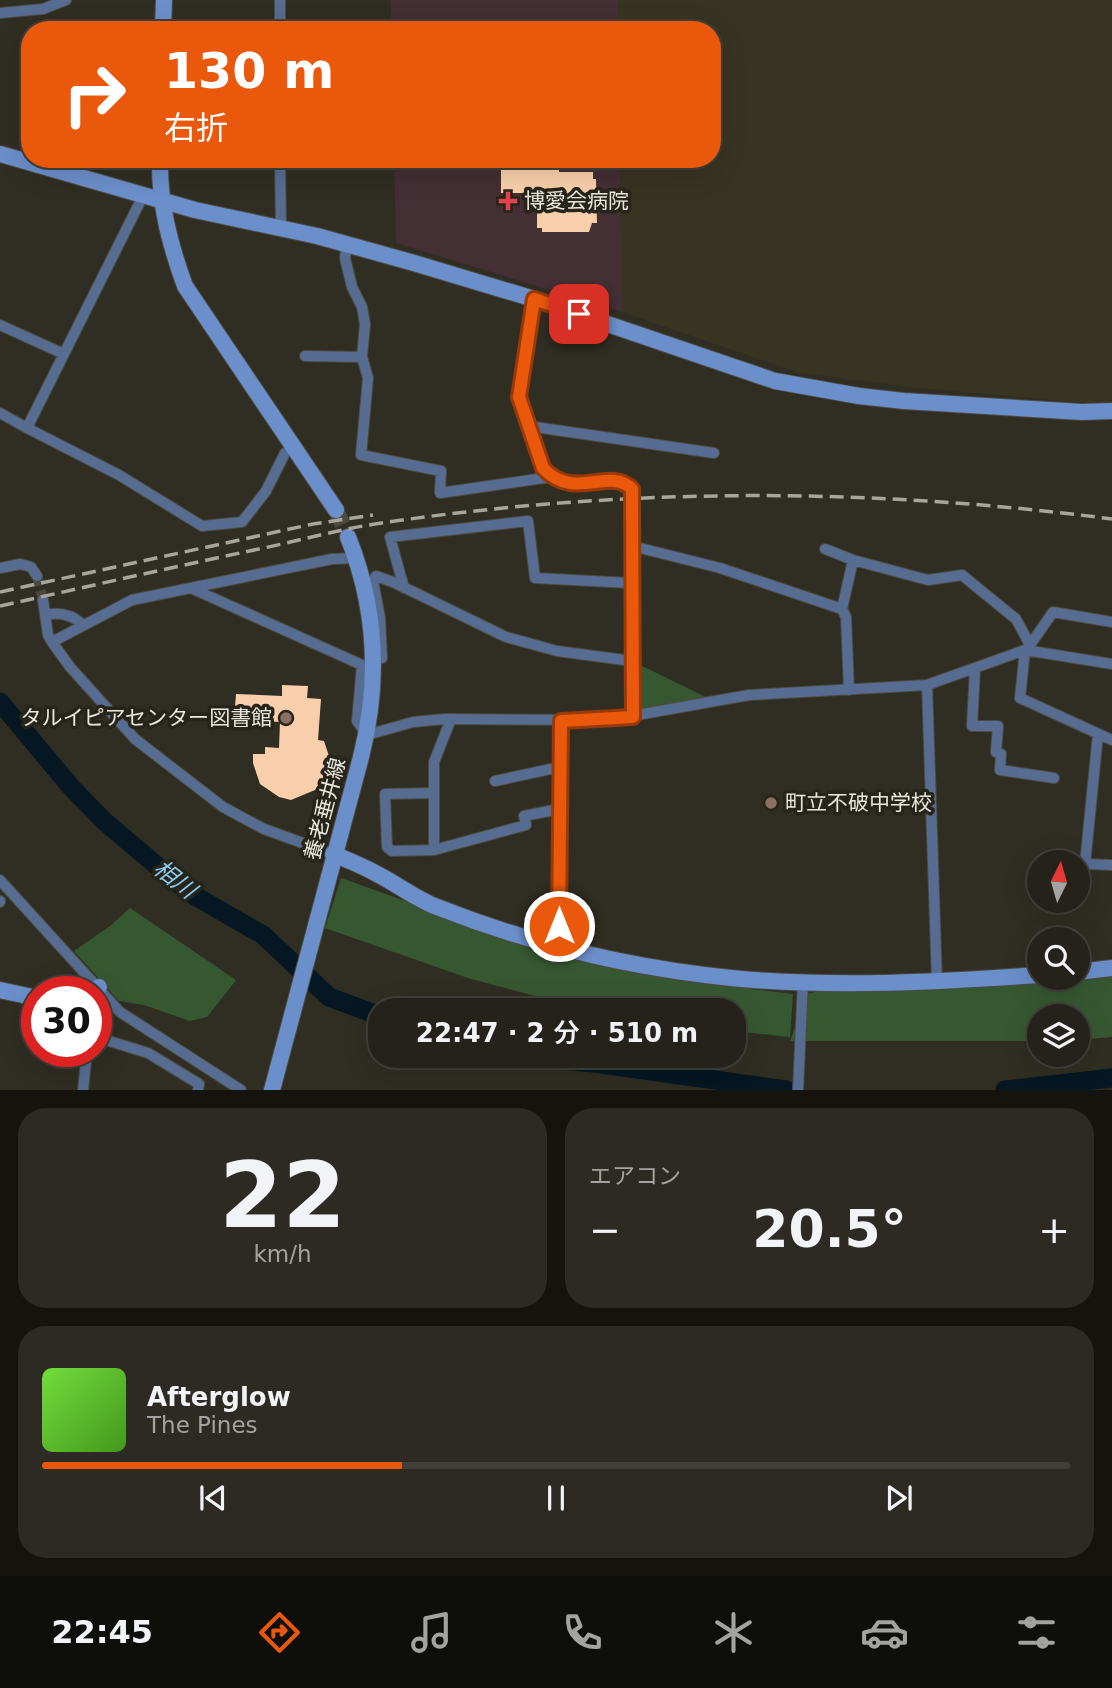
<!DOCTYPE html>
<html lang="ja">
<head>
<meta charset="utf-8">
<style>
  :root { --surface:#24221a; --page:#2c2a23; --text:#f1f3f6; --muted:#a3a4a2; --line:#413f39; --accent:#ea580c }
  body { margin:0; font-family:"DejaVu Sans","Noto Sans JP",sans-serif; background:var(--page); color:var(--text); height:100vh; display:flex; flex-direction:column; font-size:26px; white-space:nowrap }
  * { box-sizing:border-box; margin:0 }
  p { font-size:23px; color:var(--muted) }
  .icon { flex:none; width:38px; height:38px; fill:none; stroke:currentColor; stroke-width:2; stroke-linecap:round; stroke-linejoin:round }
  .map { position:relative; height:1090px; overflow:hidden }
  .details { display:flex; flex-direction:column; gap:18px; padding:18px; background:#14130e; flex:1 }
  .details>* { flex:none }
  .guide { position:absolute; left:21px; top:21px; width:700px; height:147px; border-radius:28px; box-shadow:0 7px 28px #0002,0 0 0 2px var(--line); background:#ea580c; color:#fff; overflow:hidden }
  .needle { width:46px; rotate:5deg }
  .fabs { position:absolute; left:1027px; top:850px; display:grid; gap:14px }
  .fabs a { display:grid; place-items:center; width:63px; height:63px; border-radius:50%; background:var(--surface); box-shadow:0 7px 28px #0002,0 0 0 2px var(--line); font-size:35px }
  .speed { position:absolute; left:21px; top:976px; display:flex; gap:14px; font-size:35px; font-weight:700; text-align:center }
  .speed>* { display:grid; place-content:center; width:91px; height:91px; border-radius:50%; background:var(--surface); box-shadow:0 7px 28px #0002,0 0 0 2px var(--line); line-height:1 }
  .speed .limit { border:10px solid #d22; background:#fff; color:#111 }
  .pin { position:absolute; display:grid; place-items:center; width:60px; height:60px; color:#fff; margin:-30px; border-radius:14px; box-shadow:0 4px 10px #0006 }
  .me { position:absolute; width:77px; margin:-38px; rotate:0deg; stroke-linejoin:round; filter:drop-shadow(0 0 5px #0008) }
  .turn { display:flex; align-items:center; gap:24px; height:147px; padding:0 28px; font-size:32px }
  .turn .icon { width:91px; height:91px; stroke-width:2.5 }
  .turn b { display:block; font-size:49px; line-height:60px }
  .big { font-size:52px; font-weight:600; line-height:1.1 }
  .details .tile { flex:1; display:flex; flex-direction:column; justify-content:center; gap:10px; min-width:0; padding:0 24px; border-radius:28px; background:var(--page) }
  .details .dial { align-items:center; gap:0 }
  .dial b { font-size:91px; line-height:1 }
  .song { display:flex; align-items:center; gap:21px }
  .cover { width:84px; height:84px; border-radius:10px; background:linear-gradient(135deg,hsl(100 70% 55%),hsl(100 70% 35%)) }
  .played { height:7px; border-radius:4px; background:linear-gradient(90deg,var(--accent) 35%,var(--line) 35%) }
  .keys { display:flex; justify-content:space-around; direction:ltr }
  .heat { display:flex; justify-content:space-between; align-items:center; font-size:38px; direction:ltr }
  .details .tiles { flex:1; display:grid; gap:18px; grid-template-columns:1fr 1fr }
  .tile:last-child { grid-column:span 2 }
  .trip { position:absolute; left:368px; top:998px; width:378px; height:70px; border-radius:28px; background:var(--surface); box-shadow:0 7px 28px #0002,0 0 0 2px var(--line); font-weight:600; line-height:70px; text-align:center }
  .tab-bar { display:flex; height:112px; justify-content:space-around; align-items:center; background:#0e0e0a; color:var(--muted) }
  .tab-bar .icon { width:49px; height:49px }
  .tab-bar .active { color:var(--accent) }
  .tab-bar b { font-size:32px; color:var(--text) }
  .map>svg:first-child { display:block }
  .built { fill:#383422 }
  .medical { fill:#432f34 }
  .green { fill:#365831 }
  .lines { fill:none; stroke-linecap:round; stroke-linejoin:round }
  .river { stroke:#041722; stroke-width:19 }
  .building { fill:#f8cfaa }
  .street-tunnel { stroke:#4c4a3f; stroke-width:10; stroke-dasharray:10 5; stroke-linecap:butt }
  .secondary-tunnel { stroke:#4c4a3f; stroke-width:16; stroke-dasharray:16 8; stroke-linecap:butt }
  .street-casing { stroke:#4d4b41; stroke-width:12 }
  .secondary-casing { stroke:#4d4b41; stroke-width:18 }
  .street { stroke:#566c91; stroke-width:10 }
  .secondary { stroke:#6b8fca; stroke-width:16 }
  .rail { stroke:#a7a59c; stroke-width:3.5; stroke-dasharray:14 7; stroke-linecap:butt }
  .route-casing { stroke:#983908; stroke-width:18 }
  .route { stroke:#ea580c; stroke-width:12 }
  .health-dot { fill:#e0444e; stroke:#272419; stroke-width:2.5 }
  .education-dot { fill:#8d6e63; stroke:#272419; stroke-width:2.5 }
  .labels { text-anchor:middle; stroke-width:7; stroke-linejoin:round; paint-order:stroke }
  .poi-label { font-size:21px; fill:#e8e6df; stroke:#272419; text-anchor:start }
  .street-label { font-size:21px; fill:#e8e6df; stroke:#272419 }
  .water-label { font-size:23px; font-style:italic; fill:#89cff8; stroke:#272419 }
</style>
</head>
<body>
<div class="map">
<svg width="1112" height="1090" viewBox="0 0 1112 1090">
  <rect width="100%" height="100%" fill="#302e23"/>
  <path class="built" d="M618 0H1112V405L928 389 800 373 622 312 620 159H712V30H619Z"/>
  <path class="medical" d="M391 0H618L619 30H391Z
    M394 159H620L622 312 396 243Z"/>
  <path class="green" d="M632 661 712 700 633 717Z
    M341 878 549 952 686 981 793 994 790 1037 733 1031V1010H593L569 1005 468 978 325 928Z
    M130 908 236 980 207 1017 190 1021 144 1005 119 1001 74 951 110 926Z
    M1112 973V1037L1078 1040V1017H1040L1039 1041H790L807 994 830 988 1024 984Z"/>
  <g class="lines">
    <path class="river" d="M0 702 71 787 104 821 188 892 263 935 329 997 380 1016
      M507 1055 594 1063 786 1090
      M1005 1090 1112 1078"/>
  </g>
  <path class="building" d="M501 159H559V172H593V179H596L597 223H592L589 232H542V228H537V193H501Z
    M282 685 308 686 307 698 321 699 318 740 324 741 329 756 322 781 315 790 291 800 279 797 260 784 253 763V754H265V747L279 748 280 722 229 719V706L235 707 236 694 282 696Z"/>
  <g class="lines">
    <path class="street-tunnel" d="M37 576 43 600"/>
    <path class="secondary-tunnel" d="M336 510 348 537"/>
    <g class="street-casing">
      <path id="street" d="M280 0V30
        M0 13 43 9 66 0
        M280 159 281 227
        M347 244 345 258 352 287 362 307 365 324 362 357 368 378 361 455 441 471 440 493 551 477
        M534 299C529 329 518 364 519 395 520 416 542 478 564 484 584 489 616 471 632 489L633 717
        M0 325 64 354
        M305 356 362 357
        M0 413 27 428 143 196
        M528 426 714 453
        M27 428 119 475 202 526 242 522 266 491 285 453
        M632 546 720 568 842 609 846 617 849 690
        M825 549 853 560 842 609
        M853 560 928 580 962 575 1016 619 1030 645 1025 650 1020 698 1112 740
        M0 568 20 564 31 567 37 576
        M404 588 390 537 528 521 535 578 630 583
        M193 589 362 665 357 721 367 735 413 722 445 719 609 720 749 695 927 685 1025 650 1112 664
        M43 600 48 635 52 642 70 667 135 739 223 807 264 829 333 854
        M46 615C59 612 72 615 82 624
        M52 642 132 600 332 559 357 558
        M1030 645 1053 612 1112 622
        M382 658 380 618 373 581 376 576 393 582 506 637 557 651 632 661
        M975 669 972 726H998L996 752 1001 754 1000 770 1054 778
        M927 685 937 982
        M451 719 434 762V850L526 825 524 816 559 809 561 721
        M1098 734 1085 864 1112 865
        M495 781 560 767
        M434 850 392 851 387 847 385 794 434 793
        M0 880 120 1012 241 1090
        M1081 896 1085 864
        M0 901V902
        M556 947 559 926V809
        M96 1037 148 1053 199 1084 198 1090
        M83 1090 87 1052
        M798 1090 803 981"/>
    </g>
    <g class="secondary-casing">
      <path id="secondary" d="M163 30 164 0
        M0 154 195 210 317 236 414 263 534 299 775 381 859 396 904 401 1082 412 1112 411
        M160 159C159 204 170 245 185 286L336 510
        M333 854C348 860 363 866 377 874 397 884 416 899 437 907 531 944 631 968 731 978 833 988 938 982 1040 975
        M1078 972 1112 968
        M0 990 37 998
        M93 992 99 987
        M272 1090 361 757C380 682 377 609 348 537"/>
    </g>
    <use href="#street" class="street"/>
    <use href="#secondary" class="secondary"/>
    <path class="rail" d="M0 592 313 524 373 515
      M0 606C86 587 173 567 259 549 298 541 336 530 375 524 620 487 867 487 1112 519"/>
  </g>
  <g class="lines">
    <g class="route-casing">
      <path id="route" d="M559 926 561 721 633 717 632 489C610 466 574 502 543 468L519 397 534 299 579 314"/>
    </g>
    <use href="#route" class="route"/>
  </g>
  <path class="health-dot" d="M504.5 190.5h7v7h7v7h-7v7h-7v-7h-7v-7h7z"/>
  <g class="education-dot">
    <circle cx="286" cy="718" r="7"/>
    <circle cx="771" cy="803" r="7"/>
  </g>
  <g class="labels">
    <g class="poi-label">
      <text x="524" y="208">博愛会病院</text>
      <text x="272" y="725" text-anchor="end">タルイピアセンター図書館</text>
      <text x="785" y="810">町立不破中学校</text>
    </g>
    <g class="street-label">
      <text transform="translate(325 809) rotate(-75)" y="7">養老垂井線</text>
    </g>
    <g class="water-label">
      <text transform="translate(175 879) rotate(38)" y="8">相川</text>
    </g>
  </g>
</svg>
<div class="fabs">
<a><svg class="needle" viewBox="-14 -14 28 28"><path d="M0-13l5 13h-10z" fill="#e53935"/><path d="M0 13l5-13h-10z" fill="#a3a4a2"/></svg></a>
<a><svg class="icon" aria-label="search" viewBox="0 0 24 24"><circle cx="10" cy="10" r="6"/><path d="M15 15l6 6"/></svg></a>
<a><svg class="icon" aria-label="layers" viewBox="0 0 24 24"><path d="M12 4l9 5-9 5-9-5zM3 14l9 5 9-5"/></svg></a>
</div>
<div class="speed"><div class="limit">30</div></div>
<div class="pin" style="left:579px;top:314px;background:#d93025"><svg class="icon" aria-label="arrive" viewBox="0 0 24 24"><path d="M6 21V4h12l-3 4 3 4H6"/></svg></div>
<svg class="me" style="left:559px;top:926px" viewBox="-20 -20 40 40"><circle r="17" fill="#ea580c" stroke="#fff" stroke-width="3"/><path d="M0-11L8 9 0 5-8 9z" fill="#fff"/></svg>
<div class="trip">22:47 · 2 分 · 510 m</div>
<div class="guide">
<div class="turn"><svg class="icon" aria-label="right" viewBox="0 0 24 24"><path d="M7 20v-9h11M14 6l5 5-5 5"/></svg><div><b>130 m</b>右折</div></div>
</div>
</div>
<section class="details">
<div class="tiles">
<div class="tile dial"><b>22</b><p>km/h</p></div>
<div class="tile"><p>エアコン</p>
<div class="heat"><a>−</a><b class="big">20.5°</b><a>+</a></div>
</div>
<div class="tile">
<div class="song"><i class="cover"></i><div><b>Afterglow</b><p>The Pines</p></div></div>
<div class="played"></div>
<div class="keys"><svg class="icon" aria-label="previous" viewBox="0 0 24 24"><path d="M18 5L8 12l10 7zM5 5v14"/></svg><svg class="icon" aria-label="pause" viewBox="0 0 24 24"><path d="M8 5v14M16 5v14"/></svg><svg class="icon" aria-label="next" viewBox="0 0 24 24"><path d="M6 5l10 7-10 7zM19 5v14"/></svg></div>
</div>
</div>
</section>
<nav class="tab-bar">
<b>22:45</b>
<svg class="icon active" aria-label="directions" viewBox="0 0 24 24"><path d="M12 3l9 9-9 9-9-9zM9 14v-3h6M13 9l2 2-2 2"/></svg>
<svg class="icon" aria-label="music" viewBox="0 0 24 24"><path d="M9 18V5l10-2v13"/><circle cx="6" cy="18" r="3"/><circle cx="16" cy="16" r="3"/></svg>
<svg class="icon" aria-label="phone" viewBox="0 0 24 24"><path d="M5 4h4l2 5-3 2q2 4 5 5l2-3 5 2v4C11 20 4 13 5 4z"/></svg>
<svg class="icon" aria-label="climate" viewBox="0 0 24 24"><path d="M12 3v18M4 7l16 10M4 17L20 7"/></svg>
<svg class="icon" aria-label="car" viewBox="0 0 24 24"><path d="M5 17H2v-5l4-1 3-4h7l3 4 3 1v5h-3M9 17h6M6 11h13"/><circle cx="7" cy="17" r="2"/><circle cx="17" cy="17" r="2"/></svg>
<svg class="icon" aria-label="filters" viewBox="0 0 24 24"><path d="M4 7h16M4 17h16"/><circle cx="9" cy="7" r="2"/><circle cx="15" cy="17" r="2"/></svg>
</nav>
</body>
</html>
